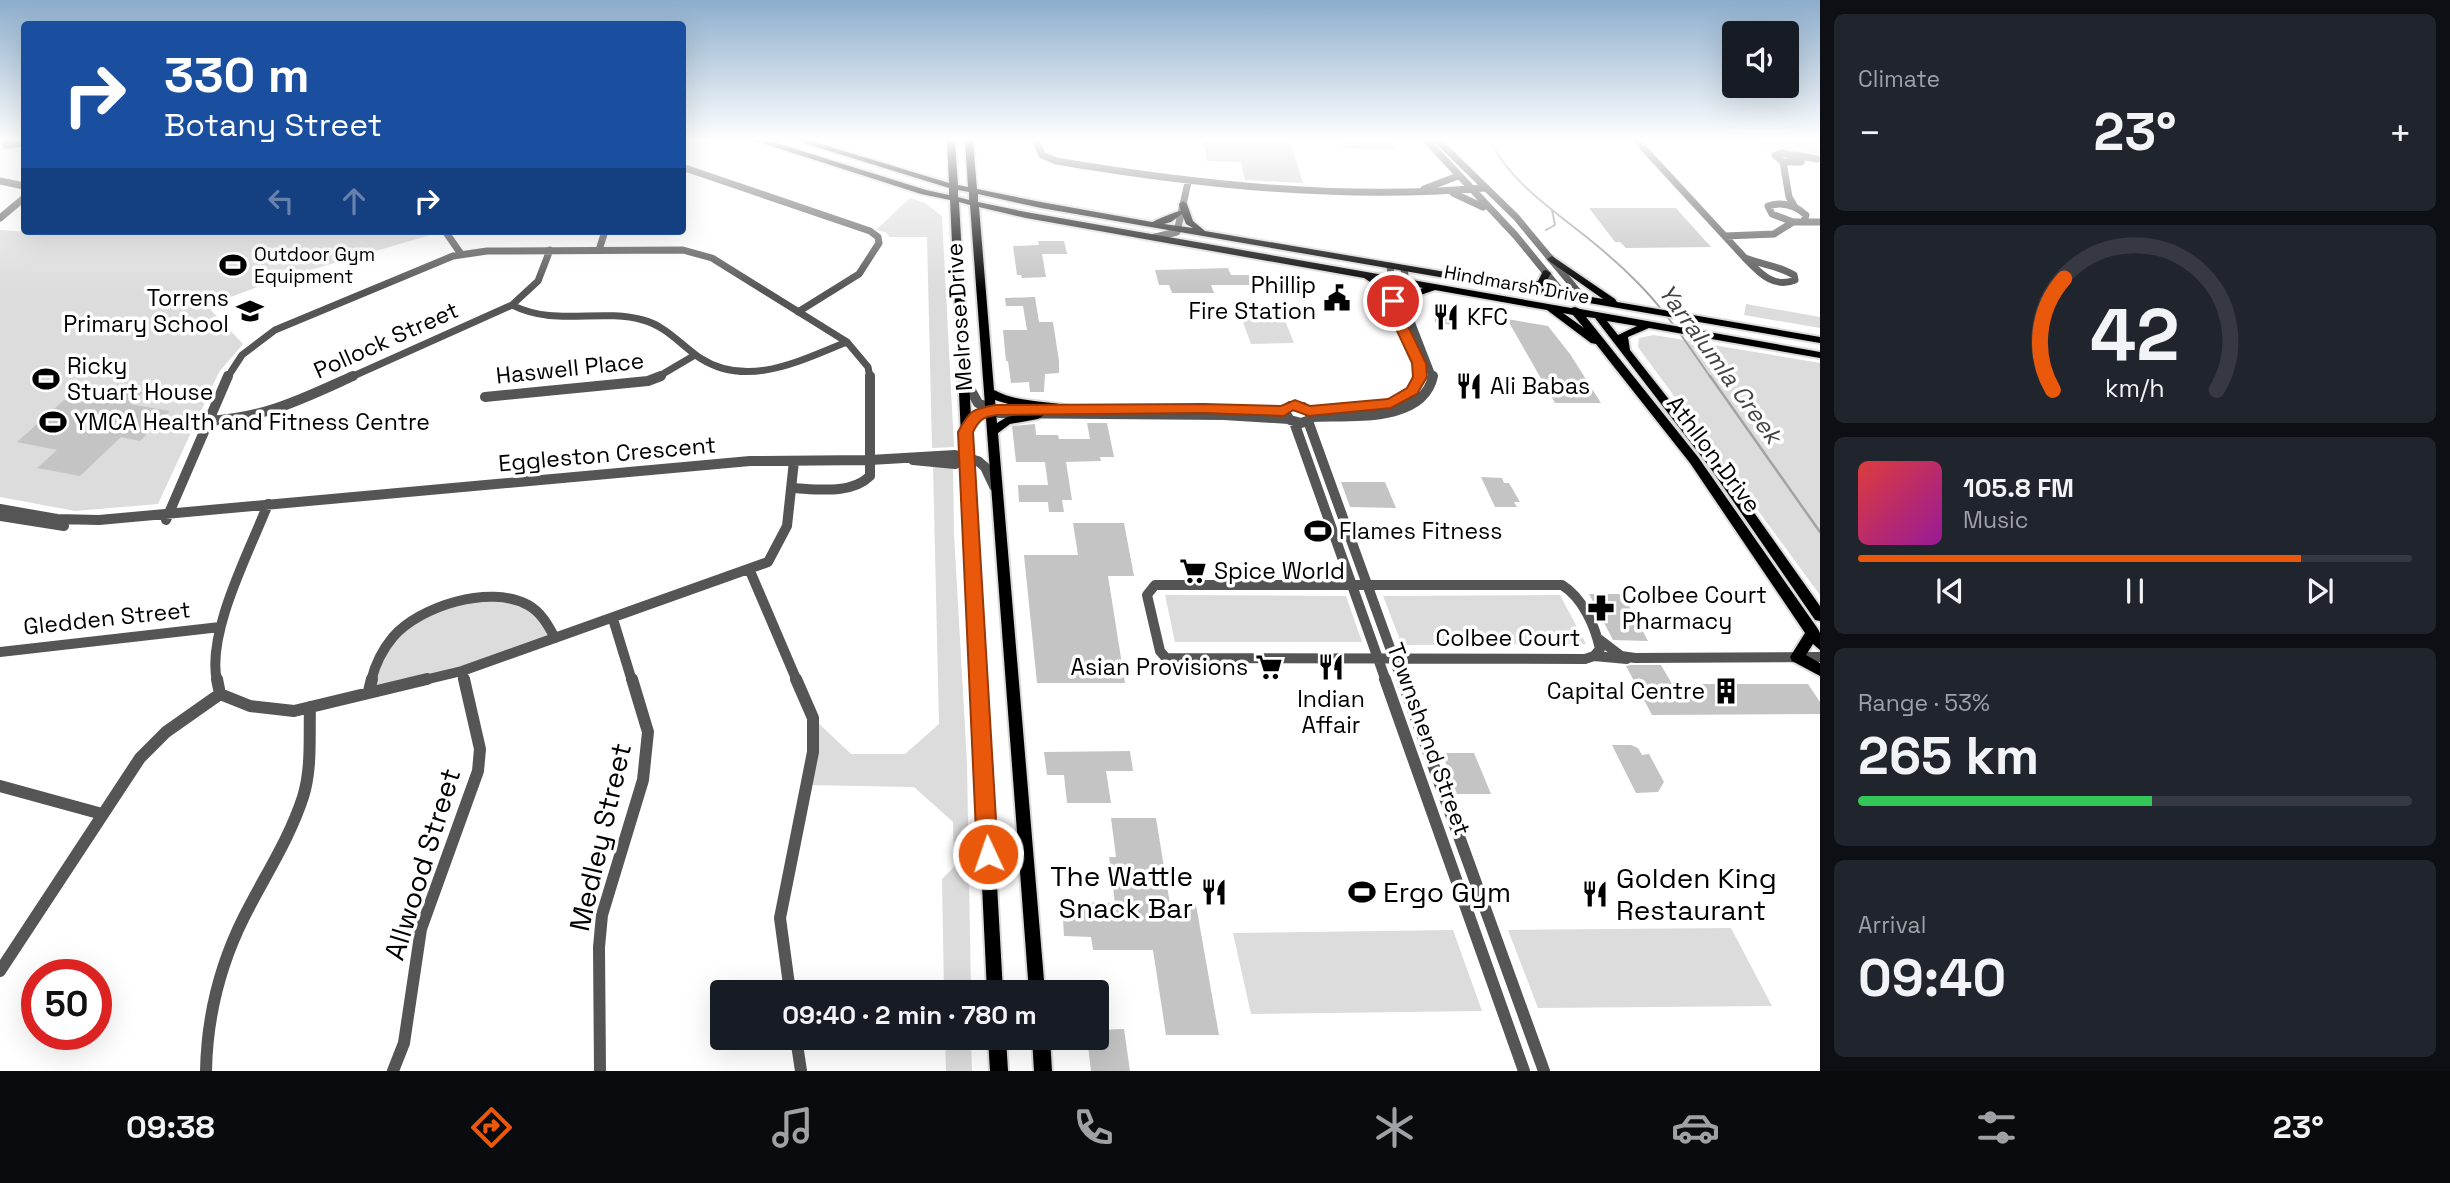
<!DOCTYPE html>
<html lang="en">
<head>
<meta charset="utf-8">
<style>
  :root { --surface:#171b24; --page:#20242c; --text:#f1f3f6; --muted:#9ea1a6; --line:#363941; --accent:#ea580c }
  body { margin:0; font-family:"Space Grotesk",sans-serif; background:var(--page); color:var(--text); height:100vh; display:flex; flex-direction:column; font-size:26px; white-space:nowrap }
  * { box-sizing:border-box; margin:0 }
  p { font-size:23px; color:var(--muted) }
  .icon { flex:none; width:38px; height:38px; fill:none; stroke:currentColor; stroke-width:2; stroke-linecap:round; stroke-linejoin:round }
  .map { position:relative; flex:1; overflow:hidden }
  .details { display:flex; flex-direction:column; gap:14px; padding:14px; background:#0d0f14; width:630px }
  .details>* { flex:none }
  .guide { position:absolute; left:21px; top:21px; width:665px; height:214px; border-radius:7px; box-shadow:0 7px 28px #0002; background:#1a4fa0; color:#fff; overflow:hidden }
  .tools { position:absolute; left:1722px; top:21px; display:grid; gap:14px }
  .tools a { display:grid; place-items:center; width:77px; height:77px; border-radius:7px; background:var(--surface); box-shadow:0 7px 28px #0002; font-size:35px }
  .speed { position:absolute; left:21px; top:959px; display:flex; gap:14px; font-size:35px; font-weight:700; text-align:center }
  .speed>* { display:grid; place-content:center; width:91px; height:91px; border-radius:50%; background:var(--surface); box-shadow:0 7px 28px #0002; line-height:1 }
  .speed .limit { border:10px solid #d22; background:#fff; color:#111 }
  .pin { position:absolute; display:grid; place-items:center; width:60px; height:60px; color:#fff; margin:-30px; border:4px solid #fff; border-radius:50%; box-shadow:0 2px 7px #0007 }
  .me { position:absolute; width:77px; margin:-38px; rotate:357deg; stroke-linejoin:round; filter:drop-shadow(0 0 5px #0008) }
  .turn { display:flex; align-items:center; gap:24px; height:147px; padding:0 28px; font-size:32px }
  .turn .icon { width:91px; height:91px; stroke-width:2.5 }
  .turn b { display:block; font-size:49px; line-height:60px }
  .lanes { display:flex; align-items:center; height:66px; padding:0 28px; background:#0003; justify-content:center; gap:35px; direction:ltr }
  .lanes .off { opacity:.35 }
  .big { font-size:52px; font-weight:700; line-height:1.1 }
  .details .card { flex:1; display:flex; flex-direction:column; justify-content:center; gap:10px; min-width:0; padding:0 24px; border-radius:10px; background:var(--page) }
  .details .dial { align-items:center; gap:0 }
  .dial svg { height:182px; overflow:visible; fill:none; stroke:var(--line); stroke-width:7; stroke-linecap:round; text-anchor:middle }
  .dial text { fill:var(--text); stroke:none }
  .song { display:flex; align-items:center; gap:21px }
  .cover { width:84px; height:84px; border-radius:10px; background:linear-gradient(135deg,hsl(0 70% 55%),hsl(300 70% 35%)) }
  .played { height:7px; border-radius:4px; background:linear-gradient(90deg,var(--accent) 80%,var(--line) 80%) }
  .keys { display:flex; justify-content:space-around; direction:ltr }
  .heat { display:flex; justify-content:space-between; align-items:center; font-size:38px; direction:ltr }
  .charge { height:10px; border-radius:5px; background:linear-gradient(90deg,#34c759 53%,var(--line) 0) }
  .trip { position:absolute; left:710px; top:980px; width:399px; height:70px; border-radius:7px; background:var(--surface); box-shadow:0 7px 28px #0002; font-weight:700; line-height:70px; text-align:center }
  .menu { display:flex; height:112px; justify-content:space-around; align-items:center; background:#090b0e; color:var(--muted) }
  .menu .icon { width:49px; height:49px }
  .menu .on { color:var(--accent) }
  .menu b { font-size:32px; color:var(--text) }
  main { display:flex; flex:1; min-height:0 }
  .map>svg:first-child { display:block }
  .green { fill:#dcdcdc }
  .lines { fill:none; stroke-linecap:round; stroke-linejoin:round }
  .stream-far1 { stroke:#a3a3a3; stroke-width:2 }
  .stream { stroke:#a3a3a3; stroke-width:2.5 }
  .building { fill:#c4c4c4 }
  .major-casing { stroke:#dbdbdb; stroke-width:4 }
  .minor-far2 { stroke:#555; stroke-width:7 }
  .minor-far1 { stroke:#555; stroke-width:10 }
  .minor { stroke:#555; stroke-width:12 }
  .major { fill:#000; fill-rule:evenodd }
  .route { fill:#ea580c; stroke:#983908; stroke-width:2 }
  .labels { text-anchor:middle; stroke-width:7; stroke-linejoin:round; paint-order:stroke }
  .far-poi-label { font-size:19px; fill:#000; stroke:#fff; text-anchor:start }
  .far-street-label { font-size:19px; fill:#000; stroke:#fff }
  .poi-label { font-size:23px; fill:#000; stroke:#fff; text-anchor:start }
  .street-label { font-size:23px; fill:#000; stroke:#fff }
  .water-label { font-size:24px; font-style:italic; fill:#444; stroke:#fff }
  .near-street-label { font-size:28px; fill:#000; stroke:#fff }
  .near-poi-label { font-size:28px; fill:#000; stroke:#fff; text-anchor:start }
</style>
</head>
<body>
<main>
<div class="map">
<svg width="1820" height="1071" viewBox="0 0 1820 1071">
  <rect width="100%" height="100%" fill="#fff"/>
  <path class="green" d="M1754 141H1820V144H1805L1820 146V156L1769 148Z
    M910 198 925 203 942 216 954 447 932 448 927 237H890L885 232 876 230Z
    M0 230 42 233 444 231 273 281 207 306 243 344 219 372 158 504 75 511 0 497Z
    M1746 304 1820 317V328L1744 315Z
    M1279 305 1294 343 1251 344 1237 306Z
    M1654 335 1820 363V595L1638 347 1639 338Z
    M933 465 953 467 954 534 967 763 971 992H944L942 879 954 867 953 822 914 787 806 785 813 718 851 754H905L939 724Z
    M1165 595 1346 596 1362 642H1175Z
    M1560 595 1586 644 1402 645 1383 596Z
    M468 596 532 607 555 638 462 671 369 691 373 671 400 630Z
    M1731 928 1772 1006 1538 1008 1508 930Z
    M1453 930 1482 1011 1251 1014 1233 933Z
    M945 1038H971L972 1071H946Z"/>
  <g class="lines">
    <path class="stream-far1" d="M1490 141C1511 182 1549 207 1584 235 1613 258 1639 281 1662 310
      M1546 230 1555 225 1552 210
      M1666 315 1675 327
      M1679 332 1711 378"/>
    <path class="stream" d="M1710 376 1820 532"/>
  </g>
  <path class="building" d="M1203 141H1290L1303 183 1245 180 1241 162 1207 161Z
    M1341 141H1391L1395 150 1340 148Z
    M1589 208H1676L1711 247 1626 248 1620 242H1615Z
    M1038 241H1064L1067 254H1042L1046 277 1022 278 1021 275H1017L1013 246 1039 245Z
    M1228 268 1231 275H1259L1263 285H1211L1214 293H1172L1169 285H1159L1155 270Z
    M1035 297 1039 322H1053L1059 361V373L1045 374 1044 392H1030L1029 382 1011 383 1008 361H1006L1003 330H1027L1023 306H1006L1005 298Z
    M1434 308 1456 312 1457 326 1435 322Z
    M1507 319 1548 326 1570 354 1601 403H1555Z
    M101 384 143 392 130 404 170 411 140 441 121 437 80 476 37 468 57 450 17 442 64 400 80 403Z
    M1087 423H1107L1114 457H1100L1101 461 1066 462 1072 500H1062L1064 512H1049L1048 502H1019L1018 485H1048L1045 462H1016L1012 426 1035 424 1036 435H1058L1059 439H1090Z
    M1481 477 1502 478 1504 483H1509L1520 502H1514L1517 507H1495Z
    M1341 482H1385L1396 508 1350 507Z
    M1073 523H1124L1134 576H1108L1125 683H1037L1024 555H1078Z
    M1589 594H1623L1648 641 1613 640Z
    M1631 665H1661L1672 684H1808L1820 702V714L1652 715 1626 666Z
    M1612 745H1631L1638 748 1642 755 1649 754 1664 782 1658 792 1636 793Z
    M1130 751 1133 771H1106L1111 803H1067L1064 775H1047L1044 752Z
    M1442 753H1474L1491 794H1457Z
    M1111 818H1156L1170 904 1196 905 1219 1035H1166L1153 950H1093L1091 937 1064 936 1062 902 1115 903 1109 857H1116Z
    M1124 1029 1130 1071H1091L1087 1038H1097V1030Z"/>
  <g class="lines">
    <g class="major-casing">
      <path id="major" d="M756 141H770L926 190 949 195V188L797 141H811L949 183 947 141H955L958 185 968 187 965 141H973L977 189 1041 202 1152 222C1159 219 1176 211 1181 211L1179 204 1183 201 1187 204 1193 221 1205 231 1522 285 1523 282 1538 281 1543 271 1546 270 1551 273 1544 286 1532 287 1603 299 1549 261 1547 259 1552 256 1615 299 1617 302 1820 337V343L1041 208 978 194V202L1026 212 1571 308 1575 307 1580 309 1820 352V358L1649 328 1628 337 1630 350 1719 463 1820 606V621L1815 620 1711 469 1595 318 1586 317 1698 457 1818 629 1820 633V650L1813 644 1806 655 1820 663V676L1792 661 1790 657 1805 633 1690 463 1596 344 1591 343 1547 310 1435 290 1406 300 1401 297 1403 295 1423 288 1380 280 1384 283 1398 301 1393 304 1390 303 1378 287 1364 278 1026 218 979 207 994 390C1018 403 1044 400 1070 406L1071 409 1066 413 1018 407 995 400 997 423 1007 417 1038 411 1044 415 1038 419 1010 424 998 433 1045 992H1029L970 205 959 202 1003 992H987L950 200 921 194ZM958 190 969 192V200L958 197ZM1182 214 1186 224 1193 228 1164 224 1171 222ZM1563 313 1573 315 1584 328ZM1607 321 1637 326 1618 335Z
        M988 1038H1006L1008 1071H990Z
        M1032 1038H1050L1052 1071H1034Z"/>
    </g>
    <path class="minor-far2" d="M1036 141 1042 155 1056 161C1199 185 1340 200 1485 188
      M1427 141 1516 236 1565 296
      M1438 141 1516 217 1584 299
      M1637 141 1745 258
      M6 145 24 143
      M1782 153 1797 157 1801 162H1783L1775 155Z
      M1794 155 1817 159
      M1783 162 1789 197 1795 207
      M682 167 870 231 878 237 879 243 859 274 798 312
      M0 181 24 186
      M1424 189 1458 176
      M1453 193 1483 207
      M0 218 24 198
      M1804 221 1806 215C1795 205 1783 201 1768 206L1772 214 1793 222H1820
      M445 231 461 254
      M1725 236 1774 234 1793 222
      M1155 237 1177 232 1188 182
      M599 250 605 231
      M1745 258C1763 265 1777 265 1794 275L1795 280C1773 289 1759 272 1745 258Z
      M1390 266 1394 306 1416 362 1419 378
      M1404 269 1412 324 1433 378
      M512 305C555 327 599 308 643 320 666 326 681 345 700 358 748 389 801 360 847 342
      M227 378 242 355 275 330 453 256 487 251 683 250 712 258 847 342 868 367 870 378
      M349 378 512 305 538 281 550 250
      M656 378 695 355"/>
    <path class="minor-far1" d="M964 378 978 403 999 413 1224 415 1289 419
      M485 397 648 381 661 376
      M1290 406 1303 407 1311 414 1310 420 1301 423 1290 420 1284 411Z
      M1264 410 1284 411
      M1316 410C1345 408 1415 415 1419 376
      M1311 417C1348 415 1423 424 1433 376
      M208 421C265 418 302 399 353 376
      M1308 421 1402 681
      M1294 422 1386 681
      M966 431 976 415 990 410
      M913 460 955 464 967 460
      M792 488C816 489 851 495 870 476V376
      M0 509 57 519 99 520 750 461 870 460 955 455 978 461 985 467 994 486
      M0 516 64 526
      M166 520 228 376
      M750 571 797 681
      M1155 585H1562C1583 598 1595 626 1600 649L1594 656 1585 659 1166 658 1160 651 1147 595Z
      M613 619 632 681
      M1600 640 1621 656 1635 658 1820 657
      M0 652 220 627
      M1594 656 1627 659
      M462 671 464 681
      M217 681C206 633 250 550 268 504
      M371 681C375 665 382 650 393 637 420 606 490 584 528 605 541 612 548 625 555 638
      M420 681 462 671 768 562 787 526 794 461"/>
    <path class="minor" d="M217 679 220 694 250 706 294 711 427 679
      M1385 679 1524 1071
      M1402 679 1544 1071
      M369 691 372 679
      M0 786 102 814
      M0 971 140 758 166 732 220 694
      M790 992 780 918 813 752V718L796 679
      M796 1038 801 1071
      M206 1071C207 1017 220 965 244 917 264 877 289 840 303 797 312 768 309 737 310 707
      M393 1071 404 1043 421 929 478 771 480 749 464 679
      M600 1071 599 947 602 915 643 780 648 732 632 679"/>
    <use href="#major" class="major"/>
  </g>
  <linearGradient id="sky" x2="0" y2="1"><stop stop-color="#8cadcc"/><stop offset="0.48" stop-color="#fff"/><stop offset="1" stop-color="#fff" stop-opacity="0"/></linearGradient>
  <rect width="1820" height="291" fill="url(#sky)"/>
  <path class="route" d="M1393 297 1399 301 1404 318 1426 363 1427 377 1417 394 1391 408 1309 416 1293 410 1284 416 1204 413 996 415C983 417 979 420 973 432L998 854 995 861 988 864 980 861 977 854 958 432C970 410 972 409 996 405L1204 404 1281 406 1295 400 1310 406 1388 399 1407 388 1413 377 1412 363 1391 318 1387 301Z"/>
  <defs>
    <g id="stadium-bare" transform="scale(2.1)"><path d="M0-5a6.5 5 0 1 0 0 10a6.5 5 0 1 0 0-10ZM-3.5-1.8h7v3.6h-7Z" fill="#000" stroke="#fff" stroke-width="2.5" paint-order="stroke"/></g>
    <g id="civic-bare" transform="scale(2.1)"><path d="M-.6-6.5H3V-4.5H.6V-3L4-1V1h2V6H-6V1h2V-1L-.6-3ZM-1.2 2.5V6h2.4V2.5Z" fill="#000" stroke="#fff" stroke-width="2.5" paint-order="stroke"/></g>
    <g id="school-bare" transform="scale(2.1)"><path d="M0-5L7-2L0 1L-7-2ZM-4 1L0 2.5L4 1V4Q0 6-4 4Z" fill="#000" stroke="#fff" stroke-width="2.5" paint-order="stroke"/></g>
    <g id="restaurant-bare" transform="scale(2.1)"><path d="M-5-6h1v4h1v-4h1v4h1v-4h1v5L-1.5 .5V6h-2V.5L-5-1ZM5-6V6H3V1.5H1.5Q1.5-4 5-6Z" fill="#000" stroke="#fff" stroke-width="2.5" paint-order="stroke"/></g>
    <g id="supermarket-bare" transform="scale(2.1)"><path d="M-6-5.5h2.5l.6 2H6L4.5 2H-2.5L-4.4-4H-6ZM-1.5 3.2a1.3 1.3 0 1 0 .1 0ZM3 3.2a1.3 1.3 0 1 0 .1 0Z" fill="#000" stroke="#fff" stroke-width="2.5" paint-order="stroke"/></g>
    <g id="pharmacy-bare" transform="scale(2.1)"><path d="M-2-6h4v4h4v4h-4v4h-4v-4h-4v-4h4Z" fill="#000" stroke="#fff" stroke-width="2.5" paint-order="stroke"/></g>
    <g id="building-bare" transform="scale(2.1)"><path d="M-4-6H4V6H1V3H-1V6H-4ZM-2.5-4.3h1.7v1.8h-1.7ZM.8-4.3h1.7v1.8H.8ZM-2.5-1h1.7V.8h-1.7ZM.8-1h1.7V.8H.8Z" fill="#000" stroke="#fff" stroke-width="2.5" paint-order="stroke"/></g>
  </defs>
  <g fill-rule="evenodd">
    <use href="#stadium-bare" x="233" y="265"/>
    <use href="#civic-bare" x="1337" y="298"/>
    <use href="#school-bare" x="250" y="311"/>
    <use href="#restaurant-bare" x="1446" y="317"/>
    <use href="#stadium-bare" x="46" y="379"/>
    <use href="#restaurant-bare" x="1469" y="386"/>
    <use href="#stadium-bare" x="53" y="422"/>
    <use href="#stadium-bare" x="1318" y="531"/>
    <use href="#supermarket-bare" x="1193" y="571"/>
    <use href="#pharmacy-bare" x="1601" y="608"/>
    <use href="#supermarket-bare" x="1269" y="667"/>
    <use href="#restaurant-bare" x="1331" y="667"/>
    <use href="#building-bare" x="1726" y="691"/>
    <use href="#restaurant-bare" x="1214" y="892"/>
    <use href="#stadium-bare" x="1362" y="892"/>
    <use href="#restaurant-bare" x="1595" y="894"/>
  </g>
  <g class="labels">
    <g class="far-poi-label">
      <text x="254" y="261">Outdoor Gym<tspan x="254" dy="22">Equipment</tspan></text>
    </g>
    <g class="far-street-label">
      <text transform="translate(1517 284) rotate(10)" y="7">Hindmarsh Drive</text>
    </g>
    <g class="poi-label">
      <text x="1316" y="293" text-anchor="end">Phillip<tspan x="1316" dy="26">Fire Station</tspan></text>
      <text x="229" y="306" text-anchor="end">Torrens<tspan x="229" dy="26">Primary School</tspan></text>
      <text x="1467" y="325">KFC</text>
      <text x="67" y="374">Ricky<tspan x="67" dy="26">Stuart House</tspan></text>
      <text x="1490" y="394">Ali Babas</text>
      <text x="74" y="430">YMCA Health and Fitness Centre</text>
      <text x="1339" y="539">Flames Fitness</text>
      <text x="1214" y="579">Spice World</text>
      <text x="1622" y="603">Colbee Court<tspan x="1622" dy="26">Pharmacy</tspan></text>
      <text x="1248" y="675" text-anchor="end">Asian Provisions</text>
      <text x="1705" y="699" text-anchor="end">Capital Centre</text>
      <text x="1331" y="707" text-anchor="middle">Indian<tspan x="1331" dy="26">Affair</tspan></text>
    </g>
    <g class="street-label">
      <text transform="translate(959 317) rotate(-94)" y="8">Melrose Drive</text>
      <text transform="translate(386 340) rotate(-24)" y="8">Pollock Street</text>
      <text transform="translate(570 368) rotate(-6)" y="8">Haswell Place</text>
      <text transform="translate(607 454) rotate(-5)" y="8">Eggleston Crescent</text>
      <text transform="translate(1714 454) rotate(53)" y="8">Athllon Drive</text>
      <text transform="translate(107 618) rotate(-6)" y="8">Gledden Street</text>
      <text x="1508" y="646">Colbee Court</text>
      <text transform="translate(1429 739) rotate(70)" y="8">Townshend Street</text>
    </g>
    <g class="water-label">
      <text transform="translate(1720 364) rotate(54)" y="8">Yarralumla Creek</text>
    </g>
    <g class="near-street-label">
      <text transform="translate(600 837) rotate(-77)" y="10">Medley Street</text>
      <text transform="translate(422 864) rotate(-73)" y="10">Allwood Street</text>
    </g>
    <g class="near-poi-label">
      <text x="1193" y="886" text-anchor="end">The Wattle<tspan x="1193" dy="32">Snack Bar</tspan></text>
      <text x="1616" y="888">Golden King<tspan x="1616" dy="32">Restaurant</tspan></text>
      <text x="1383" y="902">Ergo Gym</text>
    </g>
  </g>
</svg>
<div class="tools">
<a><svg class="icon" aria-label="sound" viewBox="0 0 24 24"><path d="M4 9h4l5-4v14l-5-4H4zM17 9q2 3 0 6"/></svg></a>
</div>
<div class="speed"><div class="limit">50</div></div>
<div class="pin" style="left:1393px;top:301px;background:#d93025"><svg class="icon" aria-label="arrive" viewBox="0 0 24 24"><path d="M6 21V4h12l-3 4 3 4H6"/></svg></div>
<svg class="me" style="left:988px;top:854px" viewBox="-20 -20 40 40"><circle r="17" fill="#ea580c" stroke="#fff" stroke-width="3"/><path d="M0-11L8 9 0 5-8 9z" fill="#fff"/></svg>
<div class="trip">09:40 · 2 min · 780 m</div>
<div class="guide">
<div class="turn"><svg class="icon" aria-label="right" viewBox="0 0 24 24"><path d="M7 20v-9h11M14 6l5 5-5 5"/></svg><div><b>330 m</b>Botany Street</div></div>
<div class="lanes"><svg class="icon off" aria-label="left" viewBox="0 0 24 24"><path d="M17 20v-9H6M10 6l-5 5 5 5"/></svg><svg class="icon off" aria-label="ahead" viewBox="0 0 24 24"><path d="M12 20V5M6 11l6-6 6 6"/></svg><svg class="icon" aria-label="right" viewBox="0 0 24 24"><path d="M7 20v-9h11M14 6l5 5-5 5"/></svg></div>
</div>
</div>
<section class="details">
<div class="card"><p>Climate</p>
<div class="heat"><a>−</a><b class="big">23°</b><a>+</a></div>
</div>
<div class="card dial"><svg viewBox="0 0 100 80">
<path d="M14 69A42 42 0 1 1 86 69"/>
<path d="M14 69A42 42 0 0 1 19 20" stroke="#ea580c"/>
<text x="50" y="56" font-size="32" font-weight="700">42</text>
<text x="50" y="72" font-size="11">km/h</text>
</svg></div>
<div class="card">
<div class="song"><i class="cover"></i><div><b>105.8 FM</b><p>Music</p></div></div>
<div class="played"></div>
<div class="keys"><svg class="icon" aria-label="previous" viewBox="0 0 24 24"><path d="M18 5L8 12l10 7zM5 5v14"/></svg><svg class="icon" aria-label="pause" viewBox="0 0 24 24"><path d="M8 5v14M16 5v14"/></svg><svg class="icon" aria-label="next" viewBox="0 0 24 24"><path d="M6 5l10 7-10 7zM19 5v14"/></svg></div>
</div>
<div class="card"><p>Range · 53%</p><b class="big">265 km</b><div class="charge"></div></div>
<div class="card"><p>Arrival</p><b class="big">09:40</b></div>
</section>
</main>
<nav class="menu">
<b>09:38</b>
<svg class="icon on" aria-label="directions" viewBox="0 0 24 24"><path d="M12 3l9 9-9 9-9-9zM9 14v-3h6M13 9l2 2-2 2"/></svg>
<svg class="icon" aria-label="music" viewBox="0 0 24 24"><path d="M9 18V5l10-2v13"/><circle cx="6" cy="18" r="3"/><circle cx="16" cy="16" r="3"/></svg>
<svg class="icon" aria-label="phone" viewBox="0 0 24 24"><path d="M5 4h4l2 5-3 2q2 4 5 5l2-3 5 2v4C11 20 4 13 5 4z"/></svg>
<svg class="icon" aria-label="climate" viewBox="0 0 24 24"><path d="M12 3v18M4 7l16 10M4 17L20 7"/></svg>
<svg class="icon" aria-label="car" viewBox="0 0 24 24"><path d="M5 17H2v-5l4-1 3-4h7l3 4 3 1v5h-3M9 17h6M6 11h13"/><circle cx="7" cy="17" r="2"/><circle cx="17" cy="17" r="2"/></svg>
<svg class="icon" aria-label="filters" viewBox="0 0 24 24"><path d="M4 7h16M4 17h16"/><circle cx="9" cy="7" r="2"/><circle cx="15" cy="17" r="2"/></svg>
<b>23°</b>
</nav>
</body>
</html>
